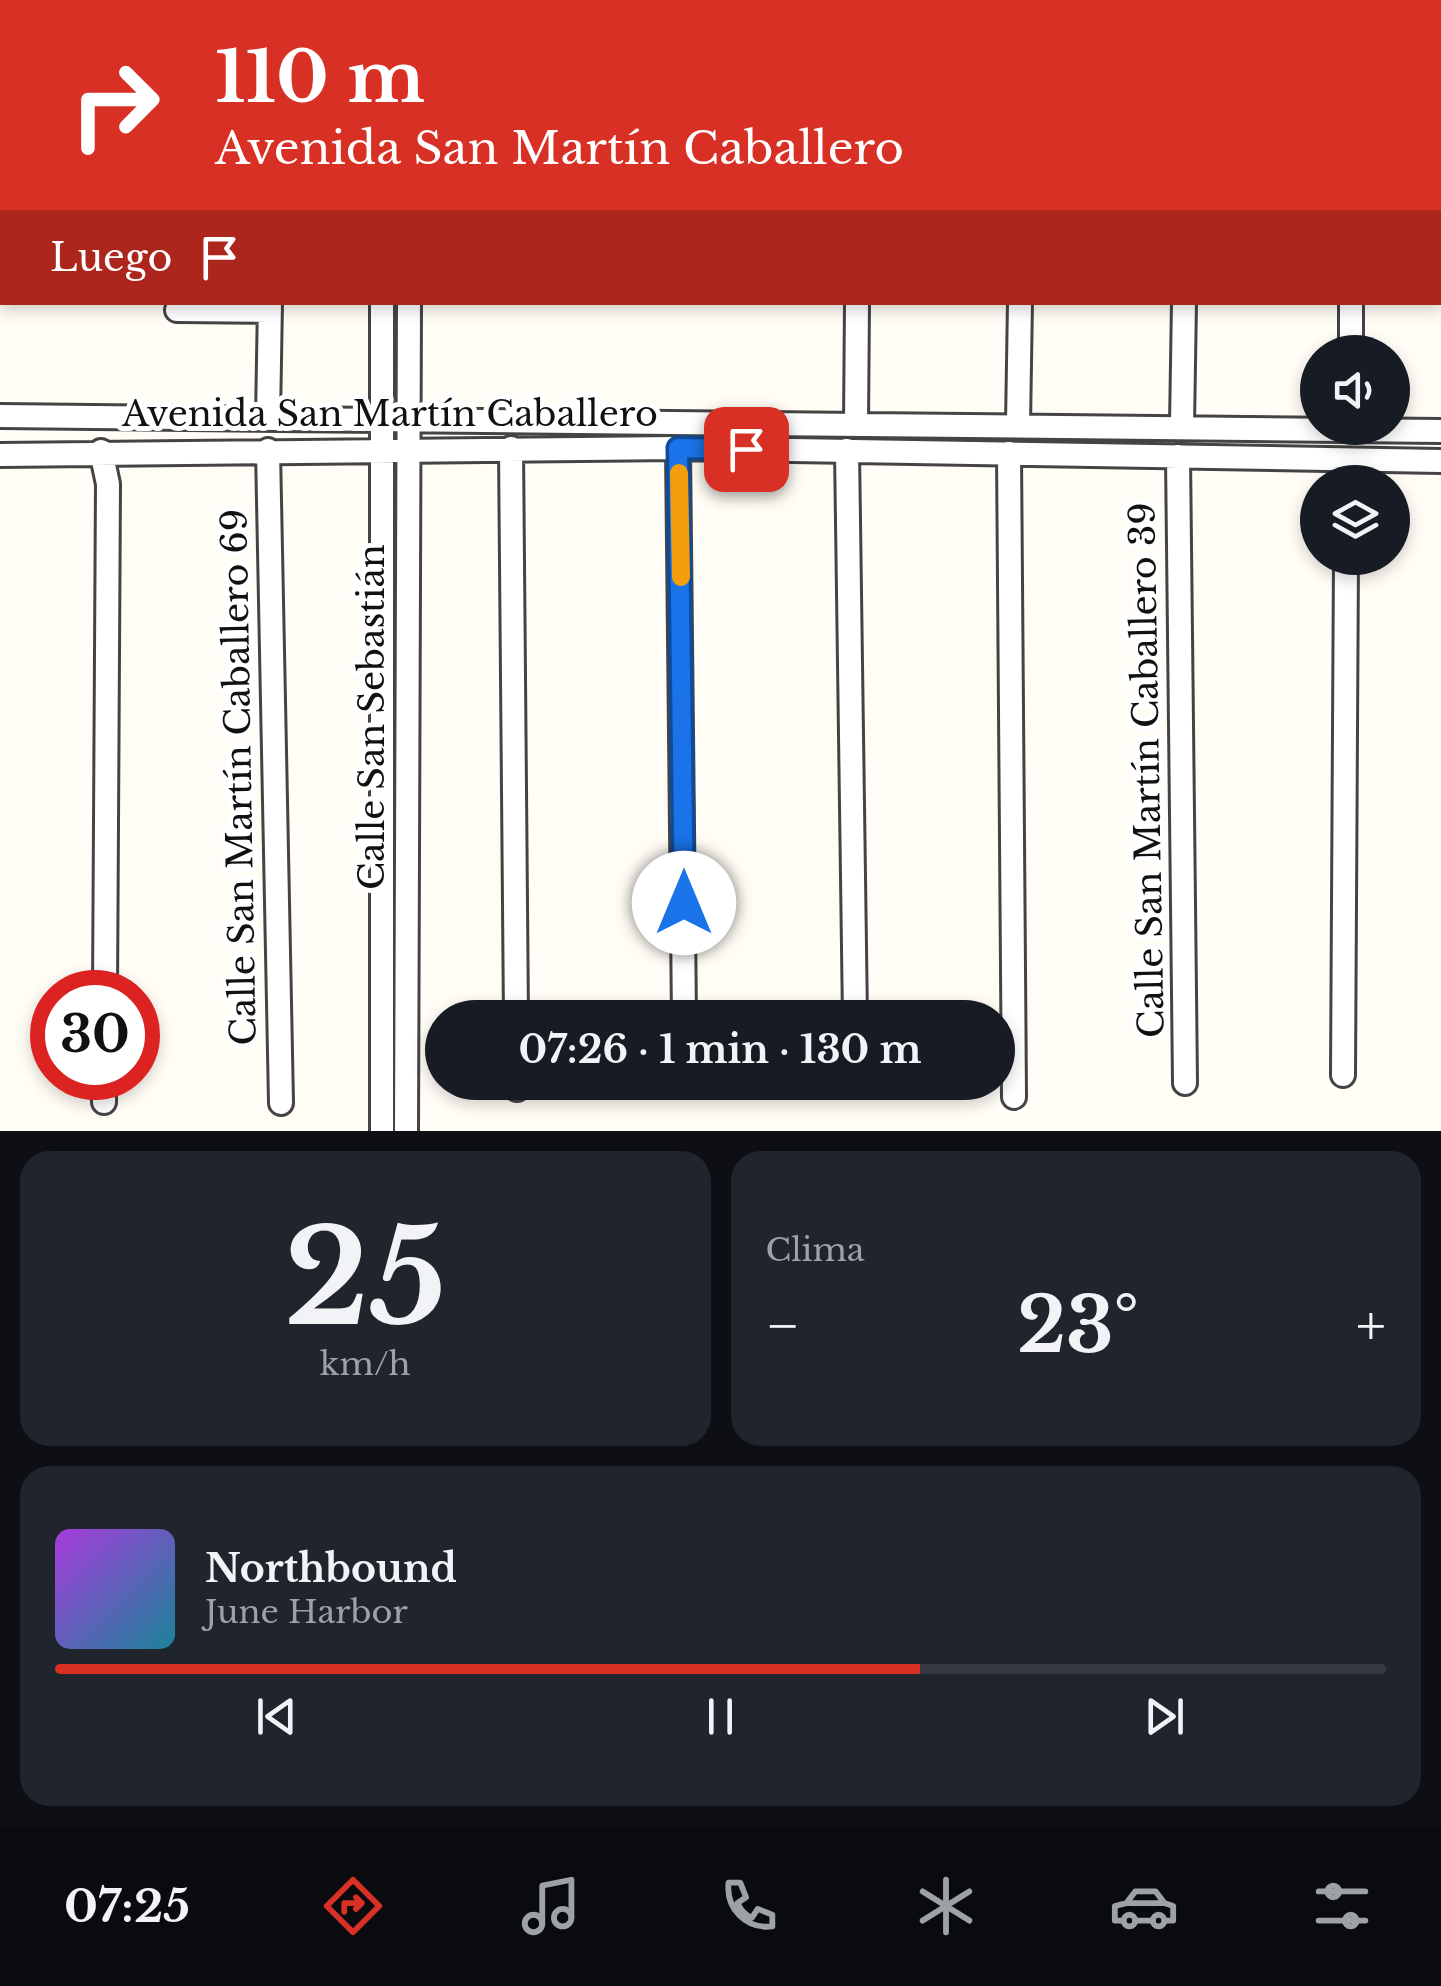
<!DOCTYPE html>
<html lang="es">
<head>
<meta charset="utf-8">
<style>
  :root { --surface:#171b24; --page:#20242c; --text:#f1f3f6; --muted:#9ea1a6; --line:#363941; --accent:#d93025 }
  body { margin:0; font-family:"Libre Baskerville",serif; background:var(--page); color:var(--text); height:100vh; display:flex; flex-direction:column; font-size:38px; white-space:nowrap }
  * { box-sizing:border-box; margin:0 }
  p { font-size:32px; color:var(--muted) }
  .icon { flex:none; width:55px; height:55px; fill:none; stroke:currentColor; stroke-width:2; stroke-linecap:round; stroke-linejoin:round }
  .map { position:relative; height:1131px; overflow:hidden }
  .panel { display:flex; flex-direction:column; gap:20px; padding:20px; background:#0d0f14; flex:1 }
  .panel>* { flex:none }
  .hud { position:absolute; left:0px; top:0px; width:1442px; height:305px; box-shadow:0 5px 15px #0003; background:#d93025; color:#fff; overflow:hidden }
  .fabs { position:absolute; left:1300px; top:335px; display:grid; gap:20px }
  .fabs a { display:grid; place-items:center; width:110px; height:110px; border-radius:50%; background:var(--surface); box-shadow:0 5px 15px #0003; font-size:50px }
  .speed { position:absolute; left:30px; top:970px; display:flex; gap:20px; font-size:50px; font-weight:700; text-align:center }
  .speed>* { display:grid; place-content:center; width:130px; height:130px; border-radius:50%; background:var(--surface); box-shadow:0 5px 15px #0003; line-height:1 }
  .speed .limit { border:15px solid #d22; background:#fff; color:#111 }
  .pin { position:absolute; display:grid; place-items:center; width:85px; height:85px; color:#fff; margin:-42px; border-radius:20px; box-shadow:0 5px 15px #0006 }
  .me { position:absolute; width:110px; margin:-55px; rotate:0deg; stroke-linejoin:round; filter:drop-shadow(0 0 8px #0008) }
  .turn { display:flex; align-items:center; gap:35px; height:210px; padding:0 50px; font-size:45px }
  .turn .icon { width:130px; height:130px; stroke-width:2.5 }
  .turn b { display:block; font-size:70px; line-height:85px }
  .then { display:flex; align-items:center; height:95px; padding:0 50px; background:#0003; gap:20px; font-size:38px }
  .big { font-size:75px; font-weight:700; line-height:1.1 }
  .panel .tile { flex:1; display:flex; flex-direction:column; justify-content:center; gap:15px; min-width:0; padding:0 35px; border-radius:30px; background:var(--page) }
  .panel .dial { align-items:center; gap:0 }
  .dial b { font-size:130px; line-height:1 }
  .song { display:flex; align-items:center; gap:30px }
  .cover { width:120px; height:120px; border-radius:15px; background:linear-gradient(135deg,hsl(280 70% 55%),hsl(190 70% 35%)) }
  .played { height:10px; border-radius:5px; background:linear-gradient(90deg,var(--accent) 65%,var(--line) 65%) }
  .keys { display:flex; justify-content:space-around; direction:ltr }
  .heat { display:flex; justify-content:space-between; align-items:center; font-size:55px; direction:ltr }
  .panel .tiles { flex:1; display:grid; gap:20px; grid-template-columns:1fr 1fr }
  .tile:last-child { grid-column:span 2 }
  .trip { position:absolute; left:425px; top:1000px; width:590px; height:100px; border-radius:50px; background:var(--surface); box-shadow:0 5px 15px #0003; font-weight:700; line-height:100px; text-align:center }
  .dock { display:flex; height:160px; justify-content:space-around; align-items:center; background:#090b0e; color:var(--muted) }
  .dock .icon { width:70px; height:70px }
  .dock .selected { color:var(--accent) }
  .dock b { font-size:45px; color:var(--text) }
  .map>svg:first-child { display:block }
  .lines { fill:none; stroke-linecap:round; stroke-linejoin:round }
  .street-casing { stroke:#444; stroke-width:28 }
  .street { stroke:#fff; stroke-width:22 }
  .route-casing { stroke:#114b97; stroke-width:25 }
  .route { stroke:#1a73e8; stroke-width:18 }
  .slow { stroke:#f59e0b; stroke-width:18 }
  .labels { text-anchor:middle; stroke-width:10; stroke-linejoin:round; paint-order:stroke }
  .street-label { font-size:35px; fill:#111; stroke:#fff }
</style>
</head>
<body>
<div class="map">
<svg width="1441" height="1131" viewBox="0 0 1441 1131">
  <rect width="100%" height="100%" fill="#fffdf5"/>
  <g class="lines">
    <g class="street-casing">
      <path id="street" d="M1348 0V2
        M193 2 195 0
        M383 2V0
        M411 2V0
        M860 2V0
        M1020 2V0
        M1187 2V0
        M0 289 2 286
        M382 302V1131
        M1351 302V352
        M177 310 270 311
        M0 416 1441 431
        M268 418 270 302
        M856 424 857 302
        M1018 424 1020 302
        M1182 425 1184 302
        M511 448 516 1018
        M678 448 684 1018
        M268 450 281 1103
        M847 450 855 1018
        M101 451 108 484 105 992
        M1009 453 1014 1097
        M0 455 678 448 1441 461
        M1178 456 1185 1083
        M1343 1075 1346 558
        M517 1082V1089
        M856 1082V1086
        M104 1102V1078
        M406 1131 409 302"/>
    </g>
    <use href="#street" class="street"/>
  </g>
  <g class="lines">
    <g class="route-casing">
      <path id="route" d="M684 903 678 448 746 449"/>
    </g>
    <use href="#route" class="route"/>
    <path class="slow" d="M679 473 681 577"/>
  </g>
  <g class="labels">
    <g class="street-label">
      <text x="390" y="426">Avenida San Martín Caballero</text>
      <text transform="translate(372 717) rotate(-90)" y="12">Calle San Sebastián</text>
      <text transform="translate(1147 770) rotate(-91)" y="12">Calle San Martín Caballero 39</text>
      <text transform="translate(239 777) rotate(-91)" y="12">Calle San Martín Caballero 69</text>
    </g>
  </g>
</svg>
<div class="fabs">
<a><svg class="icon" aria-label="sound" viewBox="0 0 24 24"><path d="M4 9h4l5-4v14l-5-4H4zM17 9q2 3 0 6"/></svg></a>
<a><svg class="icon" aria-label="layers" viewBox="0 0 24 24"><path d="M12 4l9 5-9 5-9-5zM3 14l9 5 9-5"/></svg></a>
</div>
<div class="speed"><div class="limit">30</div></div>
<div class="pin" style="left:746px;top:449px;background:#d93025"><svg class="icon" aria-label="arrive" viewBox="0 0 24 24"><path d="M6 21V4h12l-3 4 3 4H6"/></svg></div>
<svg class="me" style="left:684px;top:903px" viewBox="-20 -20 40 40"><circle r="19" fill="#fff"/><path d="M0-13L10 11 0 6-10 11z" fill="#1a73e8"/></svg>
<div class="trip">07:26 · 1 min · 130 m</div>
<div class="hud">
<div class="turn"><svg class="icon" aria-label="right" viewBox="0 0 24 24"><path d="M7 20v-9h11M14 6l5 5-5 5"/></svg><div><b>110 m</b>Avenida San Martín Caballero</div></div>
<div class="then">Luego<svg class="icon" aria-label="arrive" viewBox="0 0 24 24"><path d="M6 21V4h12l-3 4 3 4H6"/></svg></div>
</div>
</div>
<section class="panel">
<div class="tiles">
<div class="tile dial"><b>25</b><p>km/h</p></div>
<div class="tile"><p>Clima</p>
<div class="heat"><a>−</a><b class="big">23°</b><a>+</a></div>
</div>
<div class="tile">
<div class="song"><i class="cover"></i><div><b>Northbound</b><p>June Harbor</p></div></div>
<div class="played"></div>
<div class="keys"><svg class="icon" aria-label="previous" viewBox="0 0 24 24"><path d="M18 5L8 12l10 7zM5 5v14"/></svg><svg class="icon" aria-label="pause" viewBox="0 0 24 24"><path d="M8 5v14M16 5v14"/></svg><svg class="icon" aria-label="next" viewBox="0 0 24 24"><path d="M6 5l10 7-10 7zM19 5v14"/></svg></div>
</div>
</div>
</section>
<nav class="dock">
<b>07:25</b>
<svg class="icon selected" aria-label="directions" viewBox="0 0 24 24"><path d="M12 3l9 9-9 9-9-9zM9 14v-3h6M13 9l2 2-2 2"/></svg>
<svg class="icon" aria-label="music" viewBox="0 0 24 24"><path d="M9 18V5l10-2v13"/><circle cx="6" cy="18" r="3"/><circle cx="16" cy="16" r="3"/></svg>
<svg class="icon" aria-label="phone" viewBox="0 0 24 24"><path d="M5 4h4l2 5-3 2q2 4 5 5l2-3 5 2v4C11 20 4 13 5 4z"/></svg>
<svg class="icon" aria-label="climate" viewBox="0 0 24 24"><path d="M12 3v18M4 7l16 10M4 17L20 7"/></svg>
<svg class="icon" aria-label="car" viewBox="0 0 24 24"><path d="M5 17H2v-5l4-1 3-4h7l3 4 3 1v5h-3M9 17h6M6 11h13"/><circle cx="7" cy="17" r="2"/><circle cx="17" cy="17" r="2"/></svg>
<svg class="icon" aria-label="filters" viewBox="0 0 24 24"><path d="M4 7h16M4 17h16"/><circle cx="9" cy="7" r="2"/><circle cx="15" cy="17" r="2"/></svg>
</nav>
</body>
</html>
